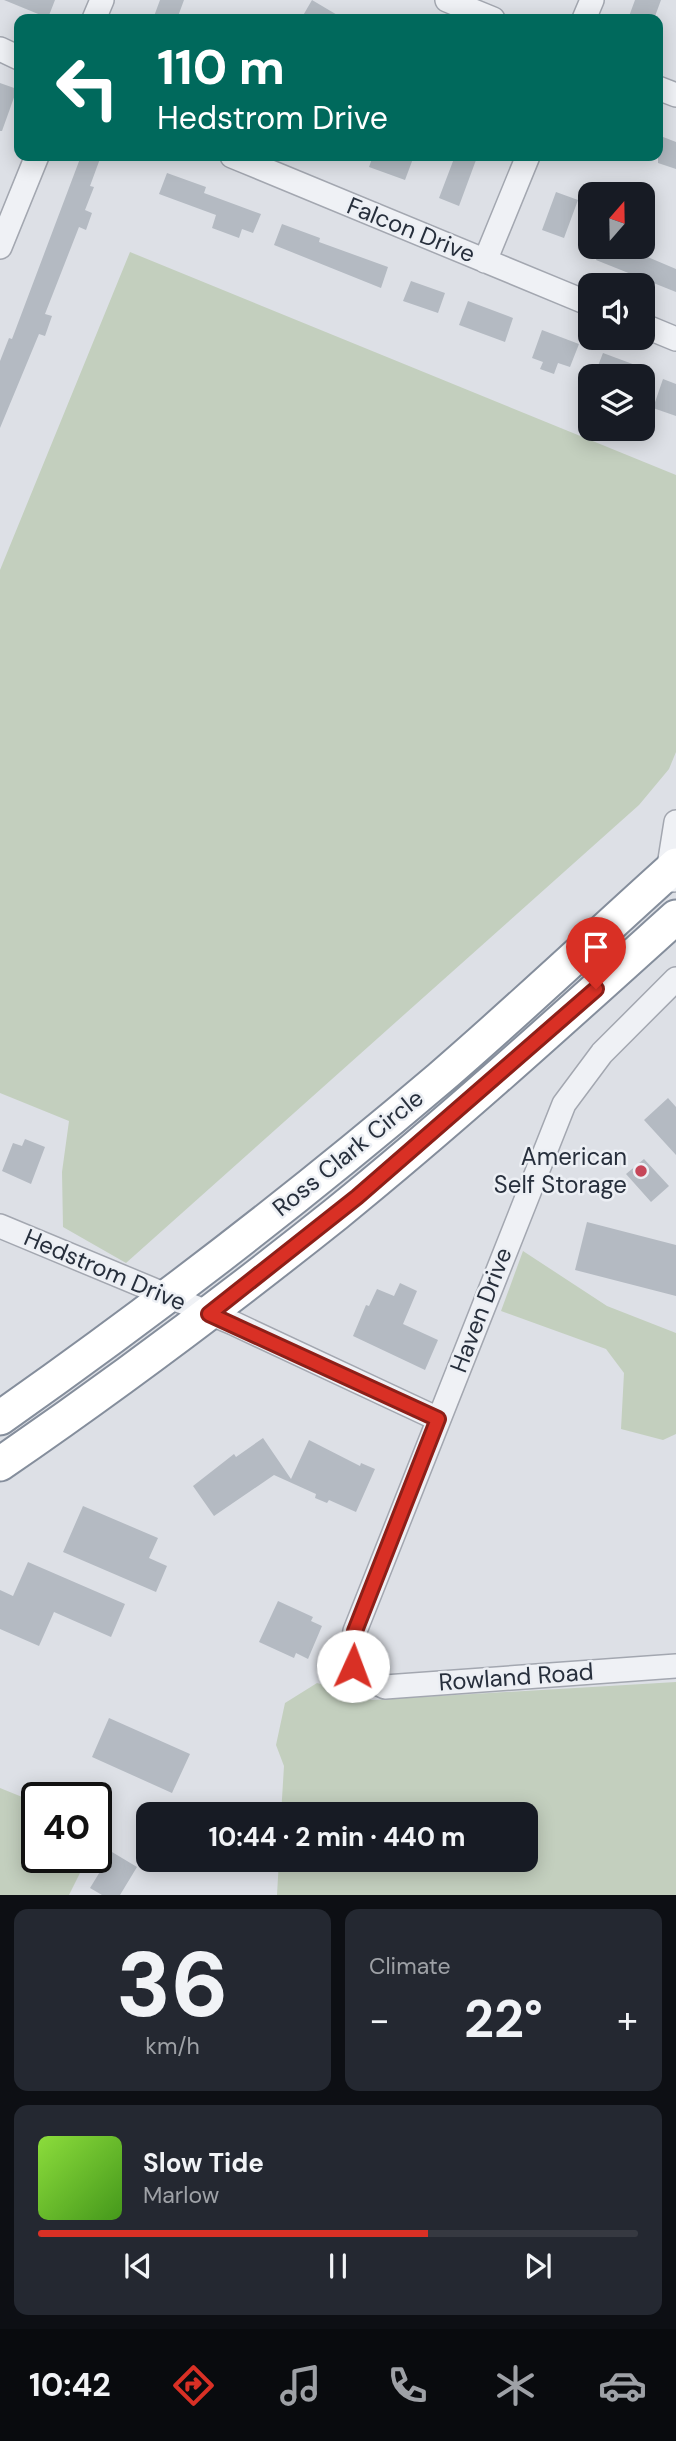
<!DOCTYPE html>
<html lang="en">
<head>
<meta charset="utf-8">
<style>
  :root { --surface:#171b24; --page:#242831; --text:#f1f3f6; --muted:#9ea1a6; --line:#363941; --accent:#d93025 }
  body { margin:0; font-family:"DM Sans",sans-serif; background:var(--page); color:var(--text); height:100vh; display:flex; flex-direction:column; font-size:26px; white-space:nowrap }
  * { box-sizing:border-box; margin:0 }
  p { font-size:23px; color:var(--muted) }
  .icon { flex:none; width:38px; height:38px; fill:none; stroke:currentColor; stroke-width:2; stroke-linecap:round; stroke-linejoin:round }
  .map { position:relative; height:1895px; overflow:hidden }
  .details { display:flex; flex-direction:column; gap:14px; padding:14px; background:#0d0f14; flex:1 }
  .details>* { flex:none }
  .top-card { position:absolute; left:14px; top:14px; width:649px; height:147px; border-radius:14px; box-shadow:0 4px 18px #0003; background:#00695c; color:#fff; overflow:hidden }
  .needle { width:46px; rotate:20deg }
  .controls { position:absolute; left:578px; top:182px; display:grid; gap:14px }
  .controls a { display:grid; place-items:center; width:77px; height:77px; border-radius:14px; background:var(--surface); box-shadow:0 4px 18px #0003; font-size:35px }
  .speed { position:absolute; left:21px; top:1782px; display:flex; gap:14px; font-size:35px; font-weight:700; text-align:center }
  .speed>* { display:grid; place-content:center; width:91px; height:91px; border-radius:50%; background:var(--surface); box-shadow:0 4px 18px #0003; line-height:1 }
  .speed .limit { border:4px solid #111; border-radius:10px; background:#fff; color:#111 }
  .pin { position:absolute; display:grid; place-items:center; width:60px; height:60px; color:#fff; margin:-72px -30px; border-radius:50% 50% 50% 0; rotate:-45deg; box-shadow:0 0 7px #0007 }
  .pin .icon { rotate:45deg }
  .me { position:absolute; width:77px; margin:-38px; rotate:2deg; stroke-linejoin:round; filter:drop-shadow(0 0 5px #0008) }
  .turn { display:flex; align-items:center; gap:24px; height:147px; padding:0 28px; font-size:32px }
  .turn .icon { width:91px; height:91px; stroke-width:2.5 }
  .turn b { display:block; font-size:49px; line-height:60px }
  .big { font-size:52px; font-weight:700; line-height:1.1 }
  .details .widget { flex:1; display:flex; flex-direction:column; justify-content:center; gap:10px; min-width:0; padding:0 24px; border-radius:14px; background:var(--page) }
  .details .dial { align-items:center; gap:0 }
  .dial b { font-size:91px; line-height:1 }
  .song { display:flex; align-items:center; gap:21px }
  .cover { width:84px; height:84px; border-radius:10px; background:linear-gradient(135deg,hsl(90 70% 55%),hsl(100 70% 35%)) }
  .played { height:7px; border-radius:4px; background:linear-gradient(90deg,var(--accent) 65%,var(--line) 65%) }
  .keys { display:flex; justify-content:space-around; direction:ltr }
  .heat { display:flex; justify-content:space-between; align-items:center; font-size:38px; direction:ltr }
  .details .tiles { flex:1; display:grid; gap:14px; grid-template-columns:1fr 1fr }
  .widget:last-child { grid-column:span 2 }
  .trip { position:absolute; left:136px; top:1802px; width:402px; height:70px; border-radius:14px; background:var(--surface); box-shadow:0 4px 18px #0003; font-weight:700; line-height:70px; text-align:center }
  .tab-bar { display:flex; height:112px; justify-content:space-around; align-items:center; background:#090b0e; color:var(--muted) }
  .tab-bar .icon { width:49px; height:49px }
  .tab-bar .selected { color:var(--accent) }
  .tab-bar b { font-size:32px; color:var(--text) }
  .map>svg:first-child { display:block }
  .green { fill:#c3cfbe }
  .building { fill:#b4bac2 }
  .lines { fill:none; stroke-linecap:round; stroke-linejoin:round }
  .minor-casing { stroke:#a3a7b0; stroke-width:26 }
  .highway-casing { stroke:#858e9c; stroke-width:37 }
  .minor { stroke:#eff1f5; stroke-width:23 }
  .highway { stroke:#fff; stroke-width:33 }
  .route-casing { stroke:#8d1f18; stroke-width:18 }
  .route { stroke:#d93025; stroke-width:12 }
  .poi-dot { fill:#c64659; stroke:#eceff4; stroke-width:2.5 }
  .labels { text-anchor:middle; stroke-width:5; stroke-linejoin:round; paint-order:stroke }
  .street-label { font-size:24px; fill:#272f3c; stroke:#eceff4 }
  .poi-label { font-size:24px; fill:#272f3c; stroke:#eceff4; text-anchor:end }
</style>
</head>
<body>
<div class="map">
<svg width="676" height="1895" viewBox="0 0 676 1895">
  <rect width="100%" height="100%" fill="#dde0e6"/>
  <path class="green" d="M130 252 676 475V752L669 769 639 805 126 1263 63 1227 62 1172 69 1121 0 1093V570Z
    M523 1251 607 1306 676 1333V1434L663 1440 621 1429 624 1373 606 1349 501 1311Z
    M676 1682V1895H277L279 1860H527V1815H281L284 1766 276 1745 285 1703 317 1683 372 1700Z
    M0 1788 37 1803V1857H88L69 1895H0Z"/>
  <path class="building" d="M4 0H55L48 18Z
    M160 0H184L177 19H153Z
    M312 0 344 19H301Z
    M635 0H661L654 19H628Z
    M0 83 17 89 2 131H0Z
    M658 135 676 142V169L658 163Z
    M81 156H101L90 186 94 187 85 210 92 213 86 230 79 227 45 314 52 316 45 336 39 334 0 428V361L9 338 12 339Z
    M373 156H414L405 180 369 167Z
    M455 156 476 160 459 206 439 198Z
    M167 173 206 187 204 193 261 214 253 233 242 229 239 238 212 228 216 215 159 194Z
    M556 192 578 200 564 238 542 230Z
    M282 224 320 238 319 242 388 267 381 288 274 245Z
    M601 247H624L676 269V292L596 260Z
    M411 281 445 293 438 313 403 301Z
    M468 301 513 318 505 342 459 325Z
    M542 330 579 344 570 367 558 363 554 374 540 369 543 362 532 358Z
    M603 353 638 366 634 376H594Z
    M663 379 676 384V416L653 408Z
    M668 1098 676 1107V1155L644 1120Z
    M25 1139 45 1147 31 1184 2 1171 13 1143 22 1146Z
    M644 1159 669 1186 651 1202 626 1174Z
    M587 1222 676 1245V1296L575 1270Z
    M400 1283 417 1291 403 1324 438 1340 425 1370 353 1336 366 1305 369 1306 377 1289 394 1296Z
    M263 1438 291 1479 309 1440 360 1466 361 1463 375 1469 356 1512 329 1500 327 1503 315 1498 316 1494 274 1475 214 1516 193 1486 234 1454 236 1457Z
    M83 1506 158 1538 149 1558 167 1566 156 1592 63 1552Z
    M28 1562 125 1604 111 1637 54 1612 39 1646 0 1629V1590L13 1596Z
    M278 1601 313 1617 311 1621 322 1626 308 1659 296 1653 294 1658 259 1642Z
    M109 1718 190 1754 172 1793 92 1757Z
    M112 1852 137 1867 120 1895H102L90 1888Z"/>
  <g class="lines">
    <g class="minor-casing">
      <path id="minor" d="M447 0 493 19
        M94 19 102 0
        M584 19 592 0
        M0 49 19 58
        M658 88 676 95
        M232 156 590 304
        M0 247 37 156
        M485 261 528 156
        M642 325 676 339
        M673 880 668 872 676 822
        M676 979 602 1053 564 1104 355 1631 351 1655 360 1675 385 1687 676 1666
        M0 1226 233 1323 438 1419"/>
    </g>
    <g class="highway-casing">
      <path id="highway" d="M0 1418C152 1311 299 1198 440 1078 520 1009 597 936 676 865
        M0 1464C115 1385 227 1301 336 1214 453 1119 564 1018 676 917"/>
    </g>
    <use href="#minor" class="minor"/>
    <use href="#highway" class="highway"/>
  </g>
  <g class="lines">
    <g class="route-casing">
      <path id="route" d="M353 1666 351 1655 355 1631 438 1419 209 1314 357 1197 596 989"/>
    </g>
    <use href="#route" class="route"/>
  </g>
  <circle class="poi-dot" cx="641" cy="1171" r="7"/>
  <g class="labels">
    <g class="street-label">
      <text transform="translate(411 230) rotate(22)" y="8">Falcon Drive</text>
      <text transform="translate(348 1153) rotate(-39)" y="8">Ross Clark Circle</text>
      <text transform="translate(105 1270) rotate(23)" y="8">Hedstrom Drive</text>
      <text transform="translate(481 1310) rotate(-69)" y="8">Haven Drive</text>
      <text transform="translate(516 1677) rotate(-4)" y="8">Rowland Road</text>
    </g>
    <g class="poi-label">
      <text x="627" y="1165">American<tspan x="627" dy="28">Self Storage</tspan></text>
    </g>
  </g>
</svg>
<div class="controls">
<a><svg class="needle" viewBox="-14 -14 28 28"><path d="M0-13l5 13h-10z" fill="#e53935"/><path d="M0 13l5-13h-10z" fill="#9ea1a6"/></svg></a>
<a><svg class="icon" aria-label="sound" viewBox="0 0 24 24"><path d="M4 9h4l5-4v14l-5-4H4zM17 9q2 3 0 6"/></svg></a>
<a><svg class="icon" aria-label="layers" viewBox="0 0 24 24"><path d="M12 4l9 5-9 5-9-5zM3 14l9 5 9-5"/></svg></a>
</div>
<div class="speed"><div class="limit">40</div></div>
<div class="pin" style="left:596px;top:989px;background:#d93025"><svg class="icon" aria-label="arrive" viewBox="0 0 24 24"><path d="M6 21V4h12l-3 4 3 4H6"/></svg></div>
<svg class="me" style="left:353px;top:1666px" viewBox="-20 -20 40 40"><circle r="19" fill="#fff"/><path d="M0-13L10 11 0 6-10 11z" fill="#d93025"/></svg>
<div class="trip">10:44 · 2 min · 440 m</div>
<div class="top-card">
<div class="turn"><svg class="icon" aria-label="left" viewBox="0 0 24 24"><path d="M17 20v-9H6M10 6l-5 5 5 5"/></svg><div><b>110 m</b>Hedstrom Drive</div></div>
</div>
</div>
<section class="details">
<div class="tiles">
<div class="widget dial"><b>36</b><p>km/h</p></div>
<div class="widget"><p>Climate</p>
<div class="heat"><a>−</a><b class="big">22°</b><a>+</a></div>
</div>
<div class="widget">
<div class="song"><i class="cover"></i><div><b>Slow Tide</b><p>Marlow</p></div></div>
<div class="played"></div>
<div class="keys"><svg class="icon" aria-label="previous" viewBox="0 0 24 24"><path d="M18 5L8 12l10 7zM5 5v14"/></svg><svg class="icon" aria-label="pause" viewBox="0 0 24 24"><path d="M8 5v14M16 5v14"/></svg><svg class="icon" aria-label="next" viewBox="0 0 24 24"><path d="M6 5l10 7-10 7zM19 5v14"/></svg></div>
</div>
</div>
</section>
<nav class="tab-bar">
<b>10:42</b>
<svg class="icon selected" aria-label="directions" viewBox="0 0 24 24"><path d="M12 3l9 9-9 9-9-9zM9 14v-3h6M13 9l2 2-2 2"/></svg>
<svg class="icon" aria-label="music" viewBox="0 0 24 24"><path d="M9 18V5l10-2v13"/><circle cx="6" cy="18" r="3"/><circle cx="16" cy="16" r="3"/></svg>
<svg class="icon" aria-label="phone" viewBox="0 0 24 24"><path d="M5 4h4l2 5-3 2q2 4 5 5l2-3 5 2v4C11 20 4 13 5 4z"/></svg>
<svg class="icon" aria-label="climate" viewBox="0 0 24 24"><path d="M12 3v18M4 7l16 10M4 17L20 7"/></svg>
<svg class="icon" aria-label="car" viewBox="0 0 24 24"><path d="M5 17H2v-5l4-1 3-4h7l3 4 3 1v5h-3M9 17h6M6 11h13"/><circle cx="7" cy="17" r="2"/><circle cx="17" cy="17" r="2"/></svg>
</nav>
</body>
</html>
